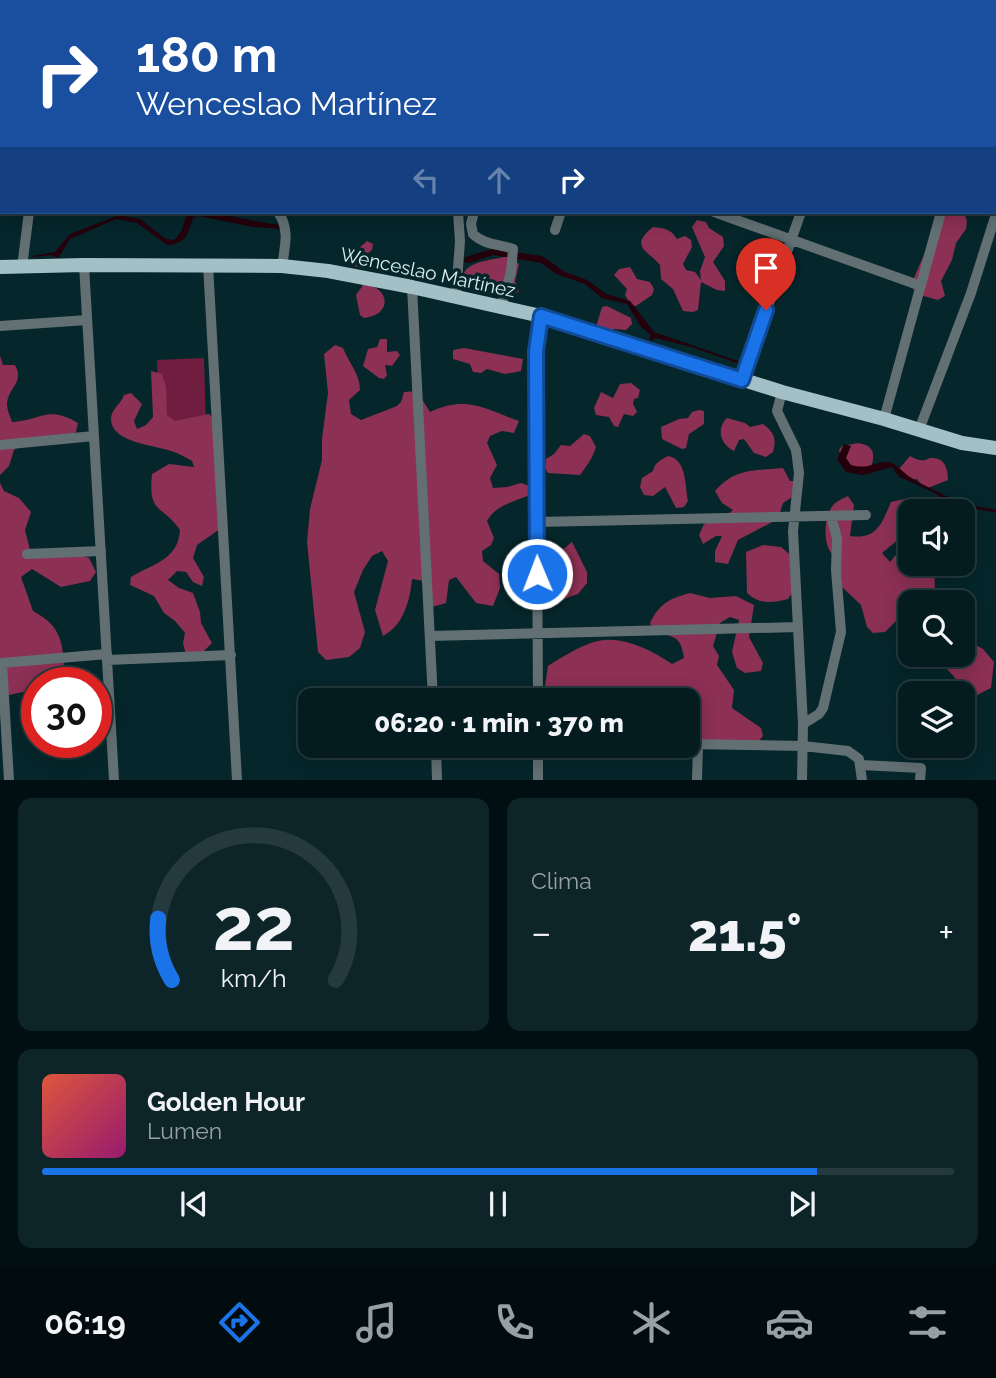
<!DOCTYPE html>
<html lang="es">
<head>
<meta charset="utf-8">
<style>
  :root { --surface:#041c20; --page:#0d2529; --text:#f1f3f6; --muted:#97a1a5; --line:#253a3e; --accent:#1a73e8 }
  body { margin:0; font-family:Raleway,sans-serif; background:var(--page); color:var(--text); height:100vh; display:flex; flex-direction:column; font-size:26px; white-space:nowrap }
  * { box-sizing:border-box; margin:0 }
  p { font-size:23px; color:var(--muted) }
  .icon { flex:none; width:38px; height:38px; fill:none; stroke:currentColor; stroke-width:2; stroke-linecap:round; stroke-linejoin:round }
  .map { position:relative; height:780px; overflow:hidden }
  .sheet { display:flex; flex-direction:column; gap:18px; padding:18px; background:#020f12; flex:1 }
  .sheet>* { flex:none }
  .banner { position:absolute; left:0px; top:0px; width:998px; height:214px; box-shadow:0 4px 18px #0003,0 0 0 2px var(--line); background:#1a4fa0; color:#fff; overflow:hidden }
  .controls { position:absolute; left:898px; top:499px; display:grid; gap:14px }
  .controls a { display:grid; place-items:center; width:77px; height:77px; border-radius:14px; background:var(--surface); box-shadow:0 4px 18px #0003,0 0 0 2px var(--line); font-size:35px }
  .speed { position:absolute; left:21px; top:667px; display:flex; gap:14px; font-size:35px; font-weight:700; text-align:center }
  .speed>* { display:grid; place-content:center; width:91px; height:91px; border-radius:50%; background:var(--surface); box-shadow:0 4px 18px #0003,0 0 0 2px var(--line); line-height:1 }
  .speed .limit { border:10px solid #d22; background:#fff; color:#111 }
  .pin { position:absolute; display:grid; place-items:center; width:60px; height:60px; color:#fff; margin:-72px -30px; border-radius:50% 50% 50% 0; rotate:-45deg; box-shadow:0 0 7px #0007 }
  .pin .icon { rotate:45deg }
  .me { position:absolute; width:77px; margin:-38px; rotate:359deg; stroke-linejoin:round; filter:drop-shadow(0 0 5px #0008) }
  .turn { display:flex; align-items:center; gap:24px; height:147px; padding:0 21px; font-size:32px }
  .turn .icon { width:91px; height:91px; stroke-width:2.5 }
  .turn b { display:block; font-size:49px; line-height:60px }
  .lanes { display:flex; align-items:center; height:66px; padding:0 21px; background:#0003; justify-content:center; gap:35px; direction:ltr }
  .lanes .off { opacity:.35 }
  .big { font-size:52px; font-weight:800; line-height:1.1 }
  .sheet .card { flex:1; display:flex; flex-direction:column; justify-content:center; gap:10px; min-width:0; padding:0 24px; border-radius:14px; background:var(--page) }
  .sheet .dial { align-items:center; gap:0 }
  .dial svg { height:182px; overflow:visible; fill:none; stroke:var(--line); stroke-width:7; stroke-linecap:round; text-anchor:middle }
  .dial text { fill:var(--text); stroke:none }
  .song { display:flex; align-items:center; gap:21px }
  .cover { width:84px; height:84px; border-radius:10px; background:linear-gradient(135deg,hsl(10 70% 55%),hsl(320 70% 35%)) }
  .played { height:7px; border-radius:4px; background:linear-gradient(90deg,var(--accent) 85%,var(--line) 85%) }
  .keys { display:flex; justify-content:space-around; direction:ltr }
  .heat { display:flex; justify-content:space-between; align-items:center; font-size:38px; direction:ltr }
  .sheet .tiles { flex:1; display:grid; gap:18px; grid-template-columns:1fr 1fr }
  .card:last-child { grid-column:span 2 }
  .trip { position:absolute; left:298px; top:688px; width:402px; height:70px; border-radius:14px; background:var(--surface); box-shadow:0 4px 18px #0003,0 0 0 2px var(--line); font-weight:800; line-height:70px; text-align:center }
  .dock { display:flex; height:112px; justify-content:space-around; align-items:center; background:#020b0d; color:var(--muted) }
  .dock .icon { width:49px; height:49px }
  .dock .current { color:var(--accent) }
  .dock b { font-size:32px; color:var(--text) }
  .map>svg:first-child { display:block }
  .green { fill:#6f1e3f }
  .forest { fill:#8c3054 }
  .water { fill:#24000c }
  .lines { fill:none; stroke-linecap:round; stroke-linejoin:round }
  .stream { stroke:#24000c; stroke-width:2.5 }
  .minor { stroke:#627073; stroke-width:10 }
  .major { stroke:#a3c0c6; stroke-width:14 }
  .route-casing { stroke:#114b97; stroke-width:18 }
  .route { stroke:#1a73e8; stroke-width:12 }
  .labels { text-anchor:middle; stroke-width:7; stroke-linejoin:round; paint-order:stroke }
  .street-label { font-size:19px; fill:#dceef1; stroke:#05262b }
</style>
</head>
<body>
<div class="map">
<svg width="996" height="780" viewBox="0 0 996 780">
  <rect width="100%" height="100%" fill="#05262b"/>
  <path class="green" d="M204 358 206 424 159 425 157 360Z"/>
  <path class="forest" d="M947 212H964L967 221 966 229 956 243 952 260 941 281 945 296 938 300 920 295 913 289V280L939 220Z
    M697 220 706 222 709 228 723 237 724 246 713 262 725 281V291L717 290 701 282 698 310 693 312 683 311 673 289 661 279 660 265C649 251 628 247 653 227 664 228 671 229 677 239L685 236 691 240 692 247 683 264 686 270 695 272 701 280 700 271 705 257 692 227Z
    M367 241 373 244 372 250 366 255 369 265 366 269 342 263V254L359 248Z
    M508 256 519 264 515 281 519 291 513 295 500 284 495 294H486L478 289 463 288C455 260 492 261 508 256Z
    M630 267 637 279 650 282 654 289 652 295 636 306 631 305 625 295 627 289 614 275 619 269Z
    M363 285C387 284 396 314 364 318L360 315 356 295Z
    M607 306 631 318 632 324 626 330 614 329 609 333 596 327 602 307Z
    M380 339H387V352L397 351 400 355 392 366 385 365 387 375 384 379 379 378 363 366 368 349 377 347Z
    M335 345 343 348C349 363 360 374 360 390L349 400 351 414 361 420 397 406 401 402 404 392 417 391 430 412C467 395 485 409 519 421L514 433 502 431 490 436 487 443 497 465 490 478 493 488 507 487 521 483 529 486 534 493C516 502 496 504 487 521L494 538 491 545 482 551 483 561 499 574 500 588 493 606 476 603 456 577 449 580 446 603 432 607 424 581 412 579C410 600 404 625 383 636L375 610 388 561 382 551 372 556 363 570 354 592 365 632 360 648 349 657 326 660 318 652 307 542 310 509 322 460V439L328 393 324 354Z
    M464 348 523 359 521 371 505 374 487 369 481 373 473 372 470 364 453 359V350Z
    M0 356 3 365H15C25 383 8 387 7 404 7 410 10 416 12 422 43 420 47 405 78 423L75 436 30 439 14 450 9 466 0 475Z
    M151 371 162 374 166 387 167 415 175 421 209 414 219 424 220 529 197 545 193 558 204 577 202 586 193 582 186 572 177 571 168 580 179 588 193 593 200 612 201 623 212 643 198 657 187 659 183 643 185 633 175 621 164 613 154 596 130 585 131 577C154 563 178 560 180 530 161 503 148 515 152 474L169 464 194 467 192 461C185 457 178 453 171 451 155 445 111 443 111 419 111 409 121 404 124 395L131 393 142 404 134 421 137 429 146 425 153 417Z
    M631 383 640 390 638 398 634 399 633 404 637 412 633 416 624 414 618 427 614 426 609 417 596 415 594 408 601 392 613 398 620 384Z
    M699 410 704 411V424L689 434 686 448 682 449 662 439 661 427 679 419 688 418 692 412Z
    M727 418 745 423 750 427 763 424C774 432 777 439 773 452L766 457 754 453 744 439 739 440 734 451C720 444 716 428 727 418Z
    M584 434 590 436 596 447C593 457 587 466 580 475L548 473 545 468 546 459 554 454 561 445 570 446Z
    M858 443C873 445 876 453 871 467L864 471 843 464 839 450 842 446Z
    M668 456C687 459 685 486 688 501L684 507 676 508 665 487 653 496 644 495 640 487 642 478 653 471C655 462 661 460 668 456Z
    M910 456C914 458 917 460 921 460 929 461 925 458 933 458 945 458 948 470 948 480L928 488 923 487 917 479 905 480 898 470Z
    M783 468 790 481H800L798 493 783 503 778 519 738 540 728 564 715 562V551L722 536H716L703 544 699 535 704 524 723 518 733 510 722 503 715 491C736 467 755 471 783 468Z
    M0 483 4 491 19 498 31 512 25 530 30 550 74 553 89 558 96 572 90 581 61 587 32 569 21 577 33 611C59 625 63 639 64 668L53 682H37V689L32 690 0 697Z
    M848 496 854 505 850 536C877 540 882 523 891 502L909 498 913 511H910V530L882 553 890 562 910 538V564H931C938 576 932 589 937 602H910V651L907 631 909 619 899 618 885 632 873 633 867 627 861 605 842 587C843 571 837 564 830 551 823 540 824 515 834 504 837 501 844 498 848 496Z
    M572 542 587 572V583L578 594 549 604 544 599 539 589 543 581 558 574 561 551Z
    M763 545 781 547 794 558 797 586 788 599C772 603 760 605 747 593L746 552Z
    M690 593 710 598 736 596 754 605 749 637 763 663 761 671 745 673 737 668 732 652 739 620 730 617 720 623 713 646 719 656 717 665 734 690 732 708 761 728 763 736 757 743 708 742 688 738V700H607L601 689C572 681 567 700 543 700L548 666C564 656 585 642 604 640 627 638 653 651 672 664L684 658C681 637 675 636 655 633L650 623C660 603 669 599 690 593Z
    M963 638 983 649 994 662 991 688 975 696C945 675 952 658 911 659L910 655 962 654Z"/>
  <path class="water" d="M189 212C220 212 249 221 280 225L281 229 253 227 199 216 194 217C186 233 190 243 167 245L137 223 116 219 70 239 58 258 52 255 34 257 32 256 55 252 70 234 119 215 140 219 166 239 174 240C186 229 182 222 189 212Z
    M492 249 542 256 565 272 587 280 606 294 630 301 654 332 738 361 737 363 692 347 655 338 652 341 649 339 651 335 641 327 627 304 602 298 585 284 556 274 541 263 493 255 470 263 464 262 465 257Z
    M844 444 851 446 846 458 851 465C870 470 873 461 888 462 897 463 903 473 910 477 924 487 940 491 954 501L953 505 933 492 899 477 892 467 863 475 846 472 837 459Z"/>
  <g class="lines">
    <path class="stream" d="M971 507 996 511"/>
    <path class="minor" d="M782 0 786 2
      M56 2 57 0
      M285 2V0
      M527 2V0
      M634 2 635 0
      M868 2 869 0
      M991 2V0
      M0 45 2 46
      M0 155H2
      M278 212C290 229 285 246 282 266
      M474 212 471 224 473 234C484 245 499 244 513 249L511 272 501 306
      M714 212 921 286
      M555 230 561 212
      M84 265 114 780
      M208 265 237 780
      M22 267 29 212
      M412 287 433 700
      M456 296 460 241 458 212
      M0 326 87 320
      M742 380 801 212
      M782 392 777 411 796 450 799 473 793 531 803 724 802 780
      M884 419 941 212
      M919 430 971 293 996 214
      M0 445 94 436
      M536 522 866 515
      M27 554 101 551
      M430 636 798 627
      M107 660 231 655
      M538 700 536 351 541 316
      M803 724 819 714 823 708 841 632 836 570 837 538 831 516
      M688 744 803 746 848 751 859 759 862 780
      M436 746 437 780
      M538 746V780
      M861 765 921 768 920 780
      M9 780 2 663 107 654
      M697 780 698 744"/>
    <path class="major" d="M0 267 84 265 282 266 328 271 412 287 541 316 782 392 884 419 962 443 996 448"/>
  </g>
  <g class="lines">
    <g class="route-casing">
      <path id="route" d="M537 574 536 351 541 316 742 380 766 310"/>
    </g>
    <use href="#route" class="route"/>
  </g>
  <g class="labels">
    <g class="street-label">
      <text transform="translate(428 272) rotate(12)" y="7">Wenceslao Martínez</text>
    </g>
  </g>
</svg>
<div class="controls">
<a><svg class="icon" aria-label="sound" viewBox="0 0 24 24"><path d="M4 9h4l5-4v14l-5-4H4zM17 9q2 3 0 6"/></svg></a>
<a><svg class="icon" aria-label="search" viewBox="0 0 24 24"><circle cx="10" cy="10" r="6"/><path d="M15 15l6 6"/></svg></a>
<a><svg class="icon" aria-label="layers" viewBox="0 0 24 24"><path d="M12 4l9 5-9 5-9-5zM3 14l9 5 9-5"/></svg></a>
</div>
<div class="speed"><div class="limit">30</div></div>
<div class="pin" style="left:766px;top:310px;background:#d93025"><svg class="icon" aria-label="arrive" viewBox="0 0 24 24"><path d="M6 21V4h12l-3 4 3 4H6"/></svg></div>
<svg class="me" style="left:537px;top:574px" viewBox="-20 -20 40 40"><circle r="17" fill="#1a73e8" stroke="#fff" stroke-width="3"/><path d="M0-11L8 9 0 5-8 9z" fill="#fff"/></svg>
<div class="trip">06:20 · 1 min · 370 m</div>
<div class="banner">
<div class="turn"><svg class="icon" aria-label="right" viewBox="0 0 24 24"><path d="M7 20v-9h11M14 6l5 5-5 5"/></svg><div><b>180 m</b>Wenceslao Martínez</div></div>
<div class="lanes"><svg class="icon off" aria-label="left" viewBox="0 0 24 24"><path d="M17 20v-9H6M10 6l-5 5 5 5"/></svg><svg class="icon off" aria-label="ahead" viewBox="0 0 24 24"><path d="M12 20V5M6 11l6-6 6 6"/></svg><svg class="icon" aria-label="right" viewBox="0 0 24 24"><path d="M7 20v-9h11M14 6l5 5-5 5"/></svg></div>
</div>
</div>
<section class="sheet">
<div class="tiles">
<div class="card dial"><svg viewBox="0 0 100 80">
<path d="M14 69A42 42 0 1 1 86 69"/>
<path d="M14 69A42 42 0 0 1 8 42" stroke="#1a73e8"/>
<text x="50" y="56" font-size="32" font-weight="700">22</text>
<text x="50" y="72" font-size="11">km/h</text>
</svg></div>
<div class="card"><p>Clima</p>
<div class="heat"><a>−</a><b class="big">21.5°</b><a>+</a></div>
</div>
<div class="card">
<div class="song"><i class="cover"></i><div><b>Golden Hour</b><p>Lumen</p></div></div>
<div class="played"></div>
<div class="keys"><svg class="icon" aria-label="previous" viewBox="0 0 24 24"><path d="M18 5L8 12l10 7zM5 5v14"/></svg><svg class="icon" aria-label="pause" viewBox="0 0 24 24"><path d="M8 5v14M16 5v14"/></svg><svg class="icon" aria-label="next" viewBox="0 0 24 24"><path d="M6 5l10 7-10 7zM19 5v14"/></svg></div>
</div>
</div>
</section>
<nav class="dock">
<b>06:19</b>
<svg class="icon current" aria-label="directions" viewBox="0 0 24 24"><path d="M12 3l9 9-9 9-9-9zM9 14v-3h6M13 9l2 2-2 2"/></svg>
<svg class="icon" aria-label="music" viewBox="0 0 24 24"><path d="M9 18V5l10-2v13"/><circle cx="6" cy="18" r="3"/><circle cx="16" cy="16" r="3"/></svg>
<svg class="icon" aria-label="phone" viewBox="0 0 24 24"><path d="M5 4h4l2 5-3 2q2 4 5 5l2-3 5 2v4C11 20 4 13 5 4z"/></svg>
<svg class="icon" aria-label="climate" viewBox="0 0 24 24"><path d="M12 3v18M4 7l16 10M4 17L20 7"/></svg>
<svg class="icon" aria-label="car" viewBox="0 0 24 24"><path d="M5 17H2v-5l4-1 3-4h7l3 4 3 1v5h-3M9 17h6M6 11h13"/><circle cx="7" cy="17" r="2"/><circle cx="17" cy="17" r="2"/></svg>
<svg class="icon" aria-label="filters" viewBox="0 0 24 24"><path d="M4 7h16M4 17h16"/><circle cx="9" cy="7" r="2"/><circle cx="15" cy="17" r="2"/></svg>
</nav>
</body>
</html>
